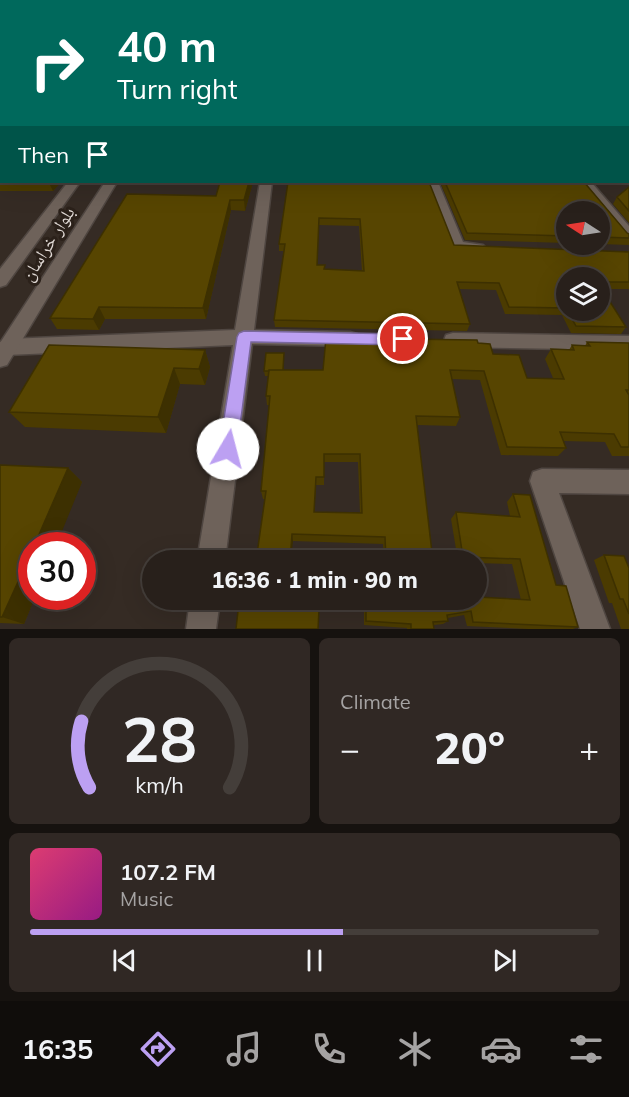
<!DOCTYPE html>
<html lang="en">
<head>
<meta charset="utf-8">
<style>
  :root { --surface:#28201b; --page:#302824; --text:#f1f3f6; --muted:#a5a3a3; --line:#443e3a; --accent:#bca0f2 }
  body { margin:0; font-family:Mulish,"Noto Naskh Arabic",sans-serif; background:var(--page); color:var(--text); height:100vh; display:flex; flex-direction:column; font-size:22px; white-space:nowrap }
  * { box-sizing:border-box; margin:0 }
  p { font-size:20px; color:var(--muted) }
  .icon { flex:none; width:33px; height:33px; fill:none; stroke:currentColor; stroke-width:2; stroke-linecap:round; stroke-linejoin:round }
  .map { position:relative; height:629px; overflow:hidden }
  .side { display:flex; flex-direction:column; gap:9px; padding:9px; background:#16120f; flex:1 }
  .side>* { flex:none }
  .top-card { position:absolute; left:0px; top:0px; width:630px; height:183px; box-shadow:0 6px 24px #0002,0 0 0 2px var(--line); background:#00695c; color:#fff; overflow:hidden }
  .needle { width:39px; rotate:282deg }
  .buttons { position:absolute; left:556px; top:201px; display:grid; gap:12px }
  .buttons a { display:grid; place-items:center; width:54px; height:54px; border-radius:50%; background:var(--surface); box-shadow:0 6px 24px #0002,0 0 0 2px var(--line); font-size:30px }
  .speed { position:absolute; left:18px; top:532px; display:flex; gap:12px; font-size:30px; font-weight:700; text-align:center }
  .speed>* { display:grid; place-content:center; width:78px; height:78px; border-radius:50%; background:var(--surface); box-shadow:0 6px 24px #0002,0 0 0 2px var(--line); line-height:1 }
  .speed .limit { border:9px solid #d22; background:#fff; color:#111 }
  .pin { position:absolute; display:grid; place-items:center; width:51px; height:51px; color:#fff; margin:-26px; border:3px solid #fff; border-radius:50%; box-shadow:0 2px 6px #0007 }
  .me { position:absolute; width:66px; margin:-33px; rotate:8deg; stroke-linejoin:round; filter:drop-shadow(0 0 4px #0008) }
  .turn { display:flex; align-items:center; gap:21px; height:126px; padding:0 18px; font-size:27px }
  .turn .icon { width:78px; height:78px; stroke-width:2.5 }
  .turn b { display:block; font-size:42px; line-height:51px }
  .then { display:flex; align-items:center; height:57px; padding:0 18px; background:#0003; gap:12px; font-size:22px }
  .big { font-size:45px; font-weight:800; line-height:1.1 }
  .side .card { flex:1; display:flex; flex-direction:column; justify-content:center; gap:9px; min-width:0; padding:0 21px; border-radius:9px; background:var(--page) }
  .side .dial { align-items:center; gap:0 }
  .dial svg { height:156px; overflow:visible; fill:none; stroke:var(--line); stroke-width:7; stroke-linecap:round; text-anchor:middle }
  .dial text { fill:var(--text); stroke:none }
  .song { display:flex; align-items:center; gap:18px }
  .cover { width:72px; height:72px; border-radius:9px; background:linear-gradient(135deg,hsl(340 70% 55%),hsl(310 70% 35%)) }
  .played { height:6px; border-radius:3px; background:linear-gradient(90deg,var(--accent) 55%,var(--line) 55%) }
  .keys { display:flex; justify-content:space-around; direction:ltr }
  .heat { display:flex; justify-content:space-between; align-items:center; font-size:33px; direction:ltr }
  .side .tiles { flex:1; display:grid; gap:9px; grid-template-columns:1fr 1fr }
  .card:last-child { grid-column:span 2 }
  .trip { position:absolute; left:142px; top:550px; width:345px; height:60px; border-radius:30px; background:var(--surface); box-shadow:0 6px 24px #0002,0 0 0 2px var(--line); font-weight:800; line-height:60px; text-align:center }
  .menu { display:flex; height:96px; justify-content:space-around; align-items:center; background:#100d0b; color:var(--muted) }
  .menu .icon { width:42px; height:42px }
  .menu .active { color:var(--accent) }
  .menu b { font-size:27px; color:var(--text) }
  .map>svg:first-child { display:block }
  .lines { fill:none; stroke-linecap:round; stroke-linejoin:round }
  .street-casing { stroke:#4f4641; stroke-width:3 }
  .secondary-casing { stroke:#4f4641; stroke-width:3 }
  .street { fill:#6e625a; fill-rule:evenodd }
  .secondary { fill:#6e625a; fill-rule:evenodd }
  .wall { fill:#4b3b01; fill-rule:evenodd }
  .shaded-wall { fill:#3d3001 }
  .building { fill:#574501; stroke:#3d3001; stroke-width:1.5; fill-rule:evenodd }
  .route { fill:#bca0f2; stroke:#7a689d; stroke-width:1.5 }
  .labels { text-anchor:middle; stroke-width:6; stroke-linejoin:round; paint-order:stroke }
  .street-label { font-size:18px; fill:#dfd8d4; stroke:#2b211a }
</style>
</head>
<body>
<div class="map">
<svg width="629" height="629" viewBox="0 0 629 629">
  <rect width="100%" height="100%" fill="#352b24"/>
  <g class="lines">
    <g class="street-casing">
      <path id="street" d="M628 168H629V176H628Z
        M260 182H272L254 330 350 332 357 334 359 339 357 344 350 346 252 344 225 561H197L233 345 7 355 0 352V342L7 339 235 330Z
        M426 182H438L463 242 483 245 486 248 483 251 452 250Z
        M579 182H591L629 226V241L624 239Z
        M453 333 629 336V350L453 347 446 345 444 340 446 335Z
        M542 469 629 470V494L559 493 610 629H580L530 481 533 472Z
        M190 600H220L216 629H186Z"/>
    </g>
    <g class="secondary-casing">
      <path id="secondary" d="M68 182H80L6 285 0 287V269Z
        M105 182H117L7 365 0 367V343Z"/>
    </g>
    <use href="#street" class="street"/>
    <use href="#secondary" class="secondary"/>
  </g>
  <path class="wall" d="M0 164 2 182H61L53 191H0Z
    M253 182 245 211 231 210 206 319H105L99 330 57 329 50 318Z
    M288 182 454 245 629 252V289H602L626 327 621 334 571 333 562 315 505 314 496 290 459 289 470 324 467 331 275 327 274 320 284 251H279V244ZM318 225 359 226 362 271 324 269 317 265ZM567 278H600V310Z
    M440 182H584L627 233 629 234V245L600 244V212H567V243L465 240Z
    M629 187V223L613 204 617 197Z
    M587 342 629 343V456H612L605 442 563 441 566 448 558 456 501 455 480 380 452 379 460 417 456 426 417 425 433 561H384L383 544 293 541 265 499H263L261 491 269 405H267L266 396 268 376H265L264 371 284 358V370H323L478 343 527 378H553L545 359 551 349 569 350 572 345 585 346ZM324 462H358L360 513 314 512 316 485H324Z
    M205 350 210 367 205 385 180 384 166 433 25 427 9 412Z
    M0 465 68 468 82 482 32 597H35L24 624 0 623Z
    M513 494 556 585 578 627 573 629H528L467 626 464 615 448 618V621L443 624 434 625V629H407V628L364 625V607L366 603 386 604 385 600H521L512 564 477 563V561H458L451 519 456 512 510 516 507 502Z
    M604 555 629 568V629H621L612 603H609L594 560Z"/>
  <path class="shaded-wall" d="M2 97V105L0 106V98Z
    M2 142V153L0 154V143Z
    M50 182H61L53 191 49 183Z
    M249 182H253L245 211 244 200Z
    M230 200 231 210 206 319 203 308Z
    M99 307 105 319 99 330 93 319Z
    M205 350 210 367 205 385 199 369Z
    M174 368 180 384 166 433 158 417Z
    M68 468 82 482 56 546H34Z
    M292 534 293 541 291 561H290Z
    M32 551V597H35L24 624 2 617Z"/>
  <path class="building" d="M0 83H2V97L0 98Z
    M628 83H629V160H628Z
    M0 118H2V142L0 143Z
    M0 164H2V182H50L49 183H0Z
    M220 182H249L244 200H230L203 308 99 307 93 319 50 318 127 194 216 196Z
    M288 182H429L454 245 629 252V282H600V278H567V310L566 308 509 307 499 283 457 282 470 324 274 320 285 244H279ZM319 218 360 219 364 271 324 269 325 265H317Z
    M445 182H584L627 233 629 234V238L600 237V212H567V236L467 233Z
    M629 187V211L617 197Z
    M600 286 626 327 576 326 567 310H600Z
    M326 338 477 340 478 343 490 344 493 354 519 355 527 378 564 379 551 349 574 350 572 345 590 346 587 342 629 343V390H626L629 395V447H621L614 434 560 432 566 448 507 447 484 371 450 370 460 417 416 416 433 561H386L385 537 292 534 290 561H256L266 491H261L270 396H266L269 370H323ZM324 454H360L362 513 314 512 316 477H324Z
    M49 345 205 350 199 369 174 368 158 417 9 412Z
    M266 353H284L283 370H269V371H264Z
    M0 465 68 468 34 546H32V551L2 617H0Z
    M513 494 530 495 556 585 566 586 578 627 473 622 471 611 447 615 448 621 433 622 434 629H411V624L366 621V603L389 604 388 600H477V597L530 600 520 559 463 557 456 512 520 517Z
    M604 555 624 556 629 568V614L623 599H620Z
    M250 600H286L285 606 319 609 318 629H236L238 611H248Z"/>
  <linearGradient id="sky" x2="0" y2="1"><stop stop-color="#1d1814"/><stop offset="0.49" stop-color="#4b4a50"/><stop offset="1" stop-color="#4b4a50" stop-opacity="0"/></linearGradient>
  <rect width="629" height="171" fill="url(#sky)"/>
  <path class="route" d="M244 331 403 334 408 336 410 339 408 343 403 345 251 342 237 449 234 455 228 457 221 455 219 449 237 337 239 333Z"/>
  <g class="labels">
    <g class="street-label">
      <text transform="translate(48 244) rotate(-58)" y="6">بلوار خراسان</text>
    </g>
  </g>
</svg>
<div class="buttons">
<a><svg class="needle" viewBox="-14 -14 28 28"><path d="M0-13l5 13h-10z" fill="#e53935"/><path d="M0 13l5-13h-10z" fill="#a5a3a3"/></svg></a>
<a><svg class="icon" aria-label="layers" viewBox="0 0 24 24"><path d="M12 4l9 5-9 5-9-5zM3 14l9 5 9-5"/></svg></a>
</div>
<div class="speed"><div class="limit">30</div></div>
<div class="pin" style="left:403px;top:339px;background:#d93025"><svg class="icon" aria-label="arrive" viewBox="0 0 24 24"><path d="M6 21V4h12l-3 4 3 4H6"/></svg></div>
<svg class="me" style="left:228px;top:449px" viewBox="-20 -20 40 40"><circle r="19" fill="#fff"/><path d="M0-13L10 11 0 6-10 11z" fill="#bca0f2"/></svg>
<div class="trip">16:36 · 1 min · 90 m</div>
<div class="top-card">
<div class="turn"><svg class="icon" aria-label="right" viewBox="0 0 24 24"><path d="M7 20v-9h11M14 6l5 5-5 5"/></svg><div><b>40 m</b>Turn right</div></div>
<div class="then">Then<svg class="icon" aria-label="arrive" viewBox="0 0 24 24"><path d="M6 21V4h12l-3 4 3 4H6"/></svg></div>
</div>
</div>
<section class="side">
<div class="tiles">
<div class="card dial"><svg viewBox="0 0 100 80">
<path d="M14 69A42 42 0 1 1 86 69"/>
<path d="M14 69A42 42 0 0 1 10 35" stroke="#bca0f2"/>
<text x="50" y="56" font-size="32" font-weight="700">28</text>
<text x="50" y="72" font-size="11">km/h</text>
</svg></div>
<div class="card"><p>Climate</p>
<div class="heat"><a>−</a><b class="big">20°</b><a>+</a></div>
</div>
<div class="card">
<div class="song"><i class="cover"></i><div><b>107.2 FM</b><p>Music</p></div></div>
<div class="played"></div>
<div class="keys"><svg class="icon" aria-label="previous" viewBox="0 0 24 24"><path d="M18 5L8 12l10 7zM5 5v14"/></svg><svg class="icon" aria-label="pause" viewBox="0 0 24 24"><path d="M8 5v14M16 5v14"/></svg><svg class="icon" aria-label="next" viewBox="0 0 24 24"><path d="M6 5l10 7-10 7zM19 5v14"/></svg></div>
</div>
</div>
</section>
<nav class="menu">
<b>16:35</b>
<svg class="icon active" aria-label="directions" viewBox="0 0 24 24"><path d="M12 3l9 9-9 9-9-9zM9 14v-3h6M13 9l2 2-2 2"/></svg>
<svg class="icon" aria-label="music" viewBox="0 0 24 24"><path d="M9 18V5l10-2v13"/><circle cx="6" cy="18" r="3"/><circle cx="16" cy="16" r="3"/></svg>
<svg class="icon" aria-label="phone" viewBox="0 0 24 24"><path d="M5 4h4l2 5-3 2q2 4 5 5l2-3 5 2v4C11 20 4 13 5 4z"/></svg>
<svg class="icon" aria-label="climate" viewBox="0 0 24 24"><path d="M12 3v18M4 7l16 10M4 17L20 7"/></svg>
<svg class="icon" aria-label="car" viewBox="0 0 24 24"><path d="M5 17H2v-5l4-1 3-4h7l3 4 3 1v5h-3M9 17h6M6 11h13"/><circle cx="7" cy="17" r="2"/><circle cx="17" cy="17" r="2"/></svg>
<svg class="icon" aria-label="filters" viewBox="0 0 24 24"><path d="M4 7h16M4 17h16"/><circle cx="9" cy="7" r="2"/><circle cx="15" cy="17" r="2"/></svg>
</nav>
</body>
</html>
